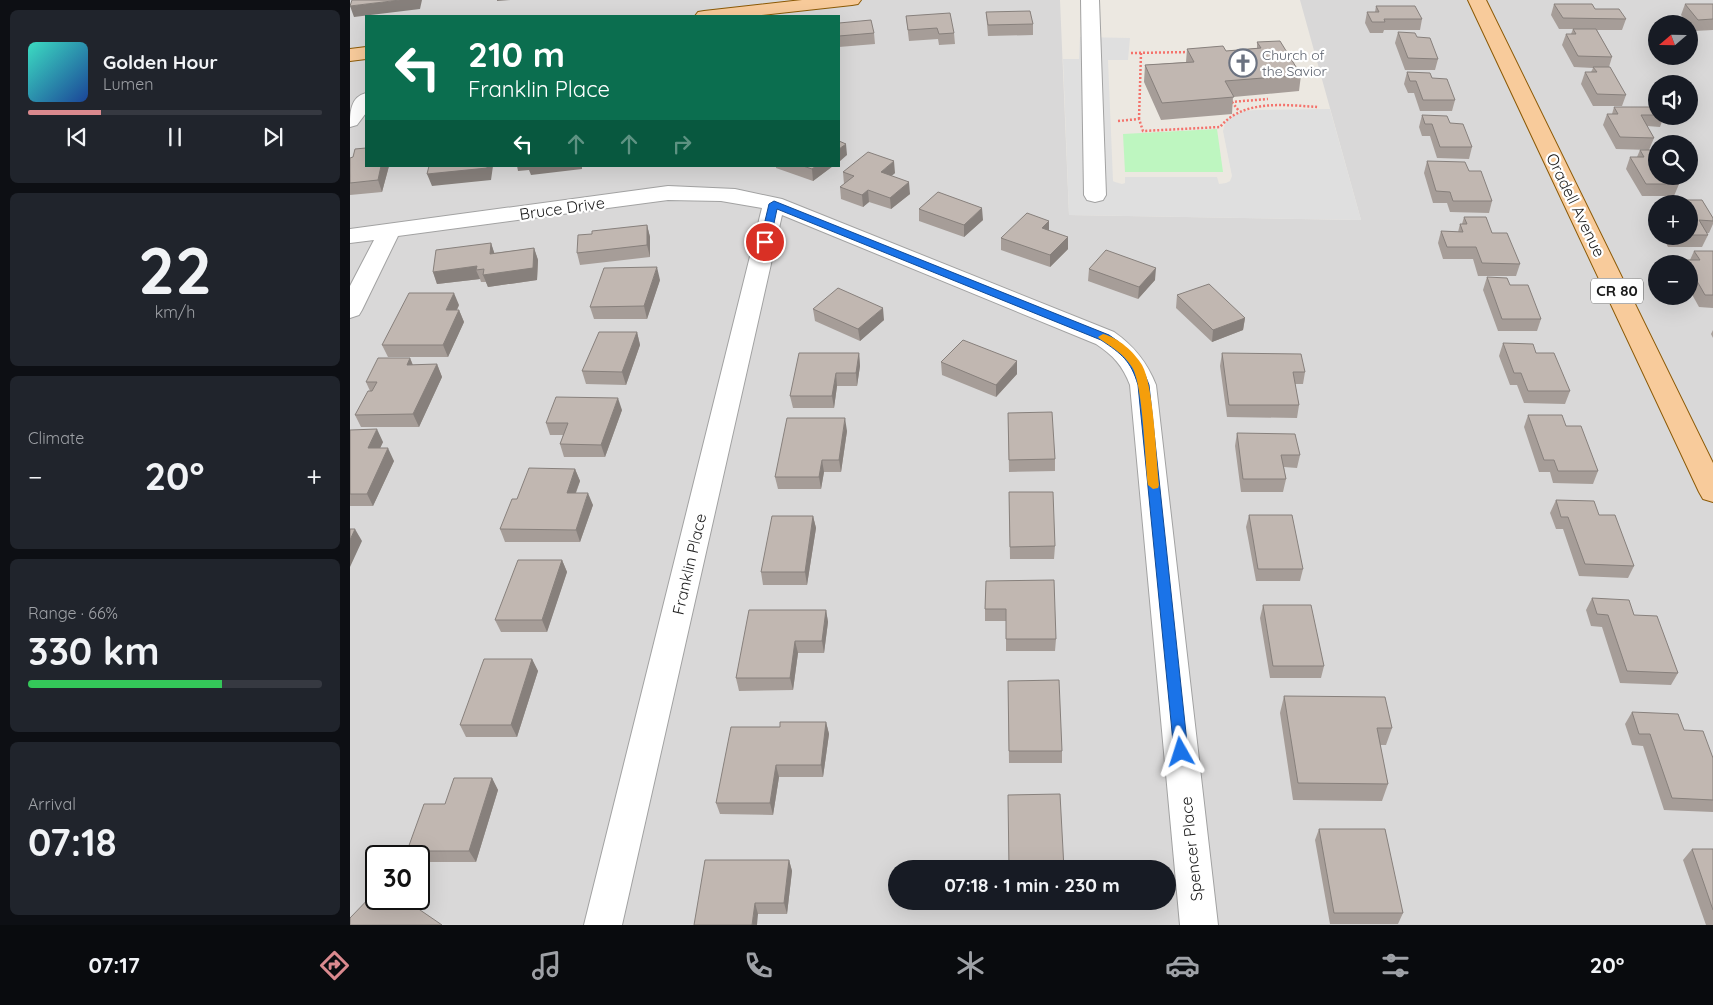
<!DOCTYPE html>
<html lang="en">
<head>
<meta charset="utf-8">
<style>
  :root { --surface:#171b24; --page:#20242c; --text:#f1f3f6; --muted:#9ea1a6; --line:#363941; --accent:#da898e }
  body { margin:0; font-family:Quicksand,sans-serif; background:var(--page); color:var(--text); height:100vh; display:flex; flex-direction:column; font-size:19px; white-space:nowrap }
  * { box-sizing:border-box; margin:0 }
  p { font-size:16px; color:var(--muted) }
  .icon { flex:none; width:28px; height:28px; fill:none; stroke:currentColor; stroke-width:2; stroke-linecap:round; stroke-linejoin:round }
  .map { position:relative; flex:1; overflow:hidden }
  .drawer { display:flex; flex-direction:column; gap:10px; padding:10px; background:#0d0f14; width:350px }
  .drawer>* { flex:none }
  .banner { position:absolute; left:15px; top:15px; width:475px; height:152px; border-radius:0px; box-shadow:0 5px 20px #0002; background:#0b6e4f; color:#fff; overflow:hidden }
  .needle { width:32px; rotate:250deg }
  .tools { position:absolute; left:1298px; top:15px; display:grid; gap:10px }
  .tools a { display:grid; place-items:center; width:50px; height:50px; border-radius:50%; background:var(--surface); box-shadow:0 5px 20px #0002; font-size:25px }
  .speed { position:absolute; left:15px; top:845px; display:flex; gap:10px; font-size:25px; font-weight:700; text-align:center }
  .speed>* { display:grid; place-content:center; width:65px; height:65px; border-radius:50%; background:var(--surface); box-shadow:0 5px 20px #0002; line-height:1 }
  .speed .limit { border:2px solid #111; border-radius:8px; background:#fff; color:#111 }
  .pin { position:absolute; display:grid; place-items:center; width:42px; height:42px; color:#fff; margin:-21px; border:2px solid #fff; border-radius:50%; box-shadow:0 1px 5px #0007 }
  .me { position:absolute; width:55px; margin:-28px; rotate:354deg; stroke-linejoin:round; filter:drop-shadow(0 0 4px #0008) }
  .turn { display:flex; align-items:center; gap:18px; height:105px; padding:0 20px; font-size:22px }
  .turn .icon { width:65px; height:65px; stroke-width:2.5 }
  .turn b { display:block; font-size:35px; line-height:42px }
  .lanes { display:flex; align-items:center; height:48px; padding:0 20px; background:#0003; justify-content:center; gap:25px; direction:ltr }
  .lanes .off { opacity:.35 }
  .big { font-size:38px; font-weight:700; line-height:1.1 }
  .drawer .tile { flex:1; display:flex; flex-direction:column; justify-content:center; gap:8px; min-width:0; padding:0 18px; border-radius:8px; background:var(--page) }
  .drawer .dial { align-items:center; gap:0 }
  .dial b { font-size:65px; line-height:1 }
  .song { display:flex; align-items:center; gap:15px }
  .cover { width:60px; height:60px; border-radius:8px; background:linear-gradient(135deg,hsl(170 70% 55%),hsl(220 70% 35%)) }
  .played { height:5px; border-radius:2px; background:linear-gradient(90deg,var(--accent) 25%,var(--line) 25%) }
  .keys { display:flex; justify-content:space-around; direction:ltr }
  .heat { display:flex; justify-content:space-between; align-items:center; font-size:28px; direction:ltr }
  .charge { height:8px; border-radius:4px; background:linear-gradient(90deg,#34c759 66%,var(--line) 0) }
  .trip { position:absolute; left:538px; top:860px; width:288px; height:50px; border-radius:25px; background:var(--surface); box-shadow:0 5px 20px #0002; font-weight:700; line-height:50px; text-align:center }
  .tab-bar { display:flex; height:80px; justify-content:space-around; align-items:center; background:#090b0e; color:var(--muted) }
  .tab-bar .icon { width:35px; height:35px }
  .tab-bar .on { color:var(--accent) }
  .tab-bar b { font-size:22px; color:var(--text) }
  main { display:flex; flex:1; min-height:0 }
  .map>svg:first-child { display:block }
  .residential { fill:#d9d8d8; fill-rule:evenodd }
  .park { fill:#bef6c0 }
  .parking { fill:#dfdfdf }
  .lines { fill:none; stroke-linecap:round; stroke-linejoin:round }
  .minor-casing { stroke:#a2a2a2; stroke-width:2 }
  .major-casing { stroke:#8c5a06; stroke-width:2 }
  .path { stroke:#f4726b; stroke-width:2.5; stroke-dasharray:2 2; stroke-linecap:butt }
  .minor { fill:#fff; fill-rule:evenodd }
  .major { fill:#f8cb9b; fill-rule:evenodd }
  .wall { fill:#a69d98 }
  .shaded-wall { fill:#87807c }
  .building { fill:#c1b7b1; stroke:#87807c }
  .route { fill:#1a73e8; stroke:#114b97 }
  .slow { fill:#f59e0b }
  .labels { text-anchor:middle; stroke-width:4.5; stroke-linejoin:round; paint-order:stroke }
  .far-worship-label { font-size:14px; fill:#5b616d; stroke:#fff; text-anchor:start }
  .shield { fill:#fff; stroke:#5f5f5f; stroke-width:1 }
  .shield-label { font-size:15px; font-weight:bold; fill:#1b1b1b }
  .street-label { font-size:16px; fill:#1b1b1b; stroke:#fff }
</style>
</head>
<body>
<main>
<section class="drawer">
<div class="tile">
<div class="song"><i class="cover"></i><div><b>Golden Hour</b><p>Lumen</p></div></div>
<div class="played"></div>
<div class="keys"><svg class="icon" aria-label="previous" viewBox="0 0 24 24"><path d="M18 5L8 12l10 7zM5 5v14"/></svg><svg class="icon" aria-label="pause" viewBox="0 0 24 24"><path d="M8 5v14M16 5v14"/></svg><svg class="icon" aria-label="next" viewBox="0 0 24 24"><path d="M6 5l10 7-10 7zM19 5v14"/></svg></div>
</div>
<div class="tile dial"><b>22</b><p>km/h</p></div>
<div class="tile"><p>Climate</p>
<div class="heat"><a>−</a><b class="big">20°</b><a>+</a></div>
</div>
<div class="tile"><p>Range · 66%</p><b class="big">330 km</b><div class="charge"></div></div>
<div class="tile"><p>Arrival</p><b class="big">07:18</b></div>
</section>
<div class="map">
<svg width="1363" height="925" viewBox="0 0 1363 925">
  <rect width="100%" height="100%" fill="#ece8e1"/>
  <path class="residential" d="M0 0H710L719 215 1011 220 950 0H1363V925H0ZM16 16H489V166H16ZM1306 24H1339V56H1306ZM1306 84H1339V116H1306ZM1306 144H1339V176H1306ZM1306 204H1339V236H1306ZM1306 264H1339V296H1306ZM26 856H69V899H26ZM546 869H816V901H546Z"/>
  <path class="park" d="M867 129 873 172H775L773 134Z"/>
  <path class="parking" d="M730 37 780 38 778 60H758L763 181 765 182 772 184 775 183V177H867L869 184 876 183 880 181 882 176 873 131 875 123 880 117 894 111 906 110 980 109 1011 220 719 215 713 59H729Z"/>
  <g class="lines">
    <g class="minor-casing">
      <path id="minor" d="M731 0H749L756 195 753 200 745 202 737 200 734 195Z
        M16 93V113L7 125 0 127C0 113 0 97 16 93Z
        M318 186 385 189 432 199 764 332C784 346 797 362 806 385L868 925H830L780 385C773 366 763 355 746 344L432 215 272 925H234L412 208 371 201 318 200 48 236 12 310 9 315 0 318V286L24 240 0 243V229Z"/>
    </g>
    <g class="major-casing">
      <path id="major" d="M452 0H511L508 4 502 5 402 16H345L348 12 354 11Z
        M1118 0H1136L1363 463V502L1353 499 1349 492Z
        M16 47V59L0 61V49Z"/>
    </g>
    <path class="path" d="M781 53 841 52
      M881 102 918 99
      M882 102 889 111
      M789 119 791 53
      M768 121 789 119 793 131 870 127C893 99 935 105 968 107"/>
    <use href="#minor" class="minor"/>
    <use href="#major" class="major"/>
  </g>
  <path class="wall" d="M1204 4 1245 9 1276 19 1272 30H1247L1262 57 1259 67 1276 95 1272 106H1243L1231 84 1235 72H1241L1243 68 1224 67 1212 45 1216 34H1221L1223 29H1209L1201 15Z
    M1335 4H1363V30L1344 31 1331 15Z
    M1026 6 1072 19 1070 30H1034L1033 33H1020L1015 23 1017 12H1025Z
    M636 12 683 24V35L638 36Z
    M556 16 604 33 605 44 589 45 588 39 559 41Z
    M489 23 524 33 525 44 489 47Z
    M1048 32 1088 59 1085 70H1055L1045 43Z
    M907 42 951 75 949 91 883 97 882 114 811 120 794 82 795 65 836 62 837 49 876 51 907 48Z
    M1057 72 1082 78 1105 100 1102 111H1070L1064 93H1058L1054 84Z
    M1264 107H1306V116H1314L1310 127 1297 126 1304 138 1299 150 1266 149 1253 125 1257 114H1262Z
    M1072 115 1100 123 1122 147 1119 159 1087 158 1080 136H1072L1069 127Z
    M1290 150 1329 184 1324 196H1292L1276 169 1280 157H1287Z
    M0 158 39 166 32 192 0 195Z
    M1077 161 1119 171 1142 201 1139 213 1100 212 1097 203H1083L1074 173Z
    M426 166H483L463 181 426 168Z
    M493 172 545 173 541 176 560 194 541 209 519 202 513 207 491 199 490 187 494 184Z
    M1317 200H1352L1363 218V224L1359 233H1356L1358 235 1352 247H1318L1312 236H1339V204H1316Z
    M569 209 633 220 614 237 569 221Z
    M1306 211V225L1303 219Z
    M1114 217 1142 233 1170 264 1166 276H1128L1123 259H1093L1088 243 1091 231 1108 232 1110 224H1112Z
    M297 225 300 237V257L230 265 227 253 242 234Z
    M718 237V249L700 267 651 250V238Z
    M141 243 144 253 184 248 188 260 187 280 138 287 136 282H131L130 279 87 284 83 272Z
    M1344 251H1363V308L1349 307 1339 289V264H1334L1335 260H1340Z
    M739 269 805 280 788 299 738 281Z
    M1137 277 1160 285 1191 319 1187 331H1148L1133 290Z
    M310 280 297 319H244L240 307Z
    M827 295 895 318 893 330 862 342 826 308Z
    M109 305 107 310H109L114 322 98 357H38L32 345Z
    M463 309 534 320 510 341 465 321Z
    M1363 330V338L1361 334Z
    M287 332 290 345 276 385 236 384 232 371Z
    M1153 343 1186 353 1220 391 1215 404 1174 403 1167 385H1160L1149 356Z
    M509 353 510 366 507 386H487L484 408H443L440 396Z
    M872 353 955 372 953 384H945L949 405 947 418 877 417 870 366Z
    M60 358 63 365 87 364 92 377 69 427H11L5 415 20 391 16 382Z
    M591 362 667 374 646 397 592 375Z
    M272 410 255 457H214L210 444 213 435H200L196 423Z
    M658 413 705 459V471L659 472Z
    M1178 415 1216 426 1248 471 1243 484 1203 483 1200 472H1189L1174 427Z
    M0 430 33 442 30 448 44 461 23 506H0Z
    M497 431 491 472H474L471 489H428L425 477Z
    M887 433 950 455 947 468 934 467 936 479 933 492H891L885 446Z
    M225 469 230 481 226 493 243 505 230 542H155L150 529 167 499Z
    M659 492 705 546 704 559H660Z
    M1206 500 1284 566 1278 578 1229 576 1213 529H1206L1200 513Z
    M899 515 953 569 950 581H906L896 527Z
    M463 516 466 528 457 585H413L411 572Z
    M212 560 217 572 197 632H151L145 620Z
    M636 581 706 639 705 651H656V621H635V609Z
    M1242 598 1284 615 1328 673 1321 685 1270 683 1252 627 1241 626 1236 610Z
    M913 605 974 666 971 678H920L910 618Z
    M476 610 478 622 474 653H448L443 690 389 691 386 678Z
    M182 659 188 671 167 737H116L110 725Z
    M658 681 712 751V763H659Z
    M934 696 1042 728 1036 745H1030L1038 784 1032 801 943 800 930 713Z
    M1282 712 1334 730 1363 758V812L1314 810 1293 746 1282 745 1275 724Z
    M476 722 479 734 473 777H429L423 815 370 814 366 803 430 727Z
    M142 778 148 790 126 862H69V856H61L57 851 95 804Z
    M969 829 1053 913 1048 924H980L965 840Z
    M1342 849H1363V925H1356L1333 860Z
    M439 860 442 871 437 914H408L344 925Z"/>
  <path class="shaded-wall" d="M50 0H72L70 9 4 17 0 6Z
    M147 0H160L147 1Z
    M496 144 497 155 489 162V149Z
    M544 161 545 173 532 184 531 172Z
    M31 166H39L32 192 28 180Z
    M137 166H143L141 180 82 186 77 174Z
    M167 166H232V169L181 175 179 170 168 171Z
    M466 166H483L463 181 462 169Z
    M559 182 560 194 541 209 540 198Z
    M518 190 519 202 513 207 512 195Z
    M632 208 633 220 614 237V225Z
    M699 221V233L692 228Z
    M297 225 300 237V257L297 245Z
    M718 237V249L700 267V255Z
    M141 243 145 255 140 254Z
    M184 248 188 260 187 280 138 287 133 275Z
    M127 266 126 270 130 279 87 284 83 272Z
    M307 267 310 280 297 319 294 306Z
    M806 268 805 280 788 299 789 287Z
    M104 293 109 305 101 322 96 310Z
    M533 308 534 320 510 341 508 329Z
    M109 310 114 322 98 357 93 345Z
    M895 318 893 330 862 342 863 330Z
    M287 332 290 345 276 385 272 372Z
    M509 353 510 366 507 386 506 373Z
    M60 358 65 371 57 365Z
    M667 361V374L646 397V385Z
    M87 364 92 377 69 427 63 414Z
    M486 373 487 386 484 408 482 396Z
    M268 398 272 410 255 457 251 445Z
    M495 418 497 431 491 472 489 460Z
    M27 429 33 442 24 461 18 448Z
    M38 448 44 461 23 506 17 494Z
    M472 460 474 472 471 489 469 477Z
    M225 469 230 481 221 505 217 493Z
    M238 493 243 505 230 542 226 530Z
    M463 516 466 528 457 585 455 572Z
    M5 529 12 541 0 567V540Z
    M212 560 217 572 197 632 192 620Z
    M476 610 478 622 474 653 472 641Z
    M445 641 448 653 443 690 440 678Z
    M182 659 188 671 167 737 161 725Z
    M476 722 479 734 473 777 471 765Z
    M426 765 429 777 423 815 420 803Z
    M142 778 148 790 126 862 119 851Z
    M439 860 442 871 437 914 434 903Z
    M405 903 408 914 407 925H402Z"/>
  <path class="building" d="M2 0H50L0 6Z
    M1204 4H1242L1245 9H1269L1276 19 1213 18Z
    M1335 4H1363V19L1348 20Z
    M1026 6H1065L1072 19H1034L1035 22H1022L1017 12H1029Z
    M680 11 683 24 638 25 636 12Z
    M600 13 604 33 589 34 587 28 558 30 556 16Z
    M521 20 524 33 489 36V23Z
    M1223 29H1246L1262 57 1228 56 1216 34H1226Z
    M1048 32 1065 33 1067 37 1080 38 1088 59 1058 58Z
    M930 41 951 75 875 81 884 97 812 103 795 65 844 62 837 49 873 46 876 51 911 48 907 42Z
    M1243 67H1260L1276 95 1247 94 1235 72H1247Z
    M1057 72 1080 73 1082 78 1097 79 1105 100H1073L1066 81H1060Z
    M1264 107H1306V115H1291L1304 138 1270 137 1257 114H1268Z
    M1072 115 1097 116 1100 123 1113 124 1122 147H1090L1082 124H1075Z
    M489 141 496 144 489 149Z
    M16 148V166H31L28 180 0 183V158L3 157 5 149Z
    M1290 150H1306V176H1324L1329 184H1296L1280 157H1294Z
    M518 152 544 161 531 172 559 182 540 198 518 190 512 195 490 187 504 176 493 172Z
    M1077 161 1115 162 1119 171H1131L1142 201H1103L1100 192 1086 191Z
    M79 166H137V168L77 174Z
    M453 166H466L462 169Z
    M588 192 632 208 614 225 569 209Z
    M1317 200H1352L1363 218V221L1349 220 1358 235H1339V204H1320Z
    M677 213 699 221 692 228 718 237 700 255 651 238Z
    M1114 217H1136L1142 233H1157L1170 264 1132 263 1126 247H1097L1091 231 1113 232 1110 224H1117Z
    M297 225V245L227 253 228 235 242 234V231Z
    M141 243 140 254 184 248 183 268 133 275 134 269 126 270 127 266 83 272 86 250Z
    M756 250 806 268 789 287 739 269Z
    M1344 251H1363V295H1355L1339 267V264H1337L1335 260H1350Z
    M307 267 294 306 240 307 254 268Z
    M1137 277 1157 278 1160 285H1178L1191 319H1152Z
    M859 284 895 318 863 330 827 295Z
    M488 288 533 308 508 329 463 309Z
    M59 293H104L96 310H109L93 345H32Z
    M249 332H287L272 372 232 371Z
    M613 340 667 361 646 385 591 362Z
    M1153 343 1183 344 1186 353H1204L1220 391H1178L1171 373H1164Z
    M449 353H509L506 373H486L482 396H440Z
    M872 353 951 354 955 372H943L949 405H879Z
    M28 358H60L57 365 87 364 63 414 5 415 18 391H22L27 382H16Z
    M206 397 268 398 251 445 210 444 218 423H196Z
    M702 412 705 459 659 460 658 413Z
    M1178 415H1212L1216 426H1231L1248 471H1208L1204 460H1194Z
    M437 418H495L489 460H472L469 477H425Z
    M27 429 18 448H38L17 494H0V430Z
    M887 433 945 434 950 455H931L936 479H893Z
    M179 468 225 469 217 493H238L226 530 150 529 162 499H167Z
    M659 492H703L705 546 660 547Z
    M1206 500 1244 501 1249 515H1265L1284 566 1235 564 1218 517H1211Z
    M899 515H942L953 569H908Z
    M422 516H463L455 572H411Z
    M0 529H5L0 540Z
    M168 560H212L192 620H145Z
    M704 580 706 639H656V609H635L636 581Z
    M1242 598 1279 600 1284 615 1307 616 1328 673 1277 671 1258 615 1247 614Z
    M913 605H961L974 666H923Z
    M399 610H476L472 641H445L440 678H386Z
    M134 659H182L161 725H110Z
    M709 680 712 751H659L658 681Z
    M934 696 1035 697 1042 728H1027L1038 784 948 783Z
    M1282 712 1328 714 1334 730 1353 731 1363 758V800L1322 798 1300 734H1289Z
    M430 722H476L471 765H426L420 803H366L381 727H430Z
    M104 778H142L119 851H57L74 804H95Z
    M710 794 714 869H659L658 795Z
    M969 829H1035L1053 913H984Z
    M1342 849H1363V910Z
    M355 860H439L434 903H405L402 925H344Z
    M26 891V899H54L92 925H0V918Z"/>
  <path class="route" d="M424 201 759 335C781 350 790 360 799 385L838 752 836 756 831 757 826 756 824 752 788 385C781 361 772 354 751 340L427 209 420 242 418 244H412L410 242 419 204Z"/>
  <path class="slow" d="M753 334C769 338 784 352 792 365 804 386 806 458 809 485L808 488 803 489 798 485C795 460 793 384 782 367 774 354 762 347 750 339L748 337Z"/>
  <defs>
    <g id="church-ring" transform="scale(1.4375)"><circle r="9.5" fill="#fff" stroke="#6b7280" stroke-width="1.5"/><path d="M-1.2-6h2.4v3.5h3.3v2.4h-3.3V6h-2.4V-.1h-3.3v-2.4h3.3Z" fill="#6b7280"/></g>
  </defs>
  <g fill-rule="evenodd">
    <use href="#church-ring" x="893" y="63"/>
  </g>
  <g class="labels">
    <g class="far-worship-label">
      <text x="912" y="60">Church of<tspan x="912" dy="16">the Savior</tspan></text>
    </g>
    <rect class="shield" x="1241" y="278.5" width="52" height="25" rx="4"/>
    <g class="shield-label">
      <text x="1267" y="296">CR 80</text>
    </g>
    <g class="street-label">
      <text transform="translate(1226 205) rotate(64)" y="6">Oradell Avenue</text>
      <text transform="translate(212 208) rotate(-8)" y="6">Bruce Drive</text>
      <text transform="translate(339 564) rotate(-77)" y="6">Franklin Place</text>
      <text transform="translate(841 849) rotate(-96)" y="6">Spencer Place</text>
    </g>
  </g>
</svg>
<div class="tools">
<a><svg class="needle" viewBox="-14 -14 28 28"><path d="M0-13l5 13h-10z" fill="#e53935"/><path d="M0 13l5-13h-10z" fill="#9ea1a6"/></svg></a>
<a><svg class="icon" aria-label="sound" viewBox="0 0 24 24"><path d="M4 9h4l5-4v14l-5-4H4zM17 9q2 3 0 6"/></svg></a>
<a><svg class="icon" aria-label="search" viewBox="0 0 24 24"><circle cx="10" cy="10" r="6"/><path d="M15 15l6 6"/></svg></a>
<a>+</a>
<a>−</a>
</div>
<div class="speed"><div class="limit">30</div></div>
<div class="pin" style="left:415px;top:242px;background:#d93025"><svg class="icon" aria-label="arrive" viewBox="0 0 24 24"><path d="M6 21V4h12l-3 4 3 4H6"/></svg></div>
<svg class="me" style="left:831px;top:752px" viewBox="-20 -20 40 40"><path d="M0-17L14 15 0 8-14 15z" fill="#1a73e8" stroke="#fff" stroke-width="4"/></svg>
<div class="trip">07:18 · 1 min · 230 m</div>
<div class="banner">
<div class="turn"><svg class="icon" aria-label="left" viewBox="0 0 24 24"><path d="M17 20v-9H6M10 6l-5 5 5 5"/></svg><div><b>210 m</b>Franklin Place</div></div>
<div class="lanes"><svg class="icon" aria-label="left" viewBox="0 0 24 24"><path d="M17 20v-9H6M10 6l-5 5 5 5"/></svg><svg class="icon off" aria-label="ahead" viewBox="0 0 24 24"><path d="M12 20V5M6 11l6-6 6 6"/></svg><svg class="icon off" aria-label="ahead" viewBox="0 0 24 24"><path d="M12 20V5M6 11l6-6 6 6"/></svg><svg class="icon off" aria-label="right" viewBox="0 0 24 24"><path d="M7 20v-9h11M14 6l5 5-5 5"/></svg></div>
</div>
</div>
</main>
<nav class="tab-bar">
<b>07:17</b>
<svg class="icon on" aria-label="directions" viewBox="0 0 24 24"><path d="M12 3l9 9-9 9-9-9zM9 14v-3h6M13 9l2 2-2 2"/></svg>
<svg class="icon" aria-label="music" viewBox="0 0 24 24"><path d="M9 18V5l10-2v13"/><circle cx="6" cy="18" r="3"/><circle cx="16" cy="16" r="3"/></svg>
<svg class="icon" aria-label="phone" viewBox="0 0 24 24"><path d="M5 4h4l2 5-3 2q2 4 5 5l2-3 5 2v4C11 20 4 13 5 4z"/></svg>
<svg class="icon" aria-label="climate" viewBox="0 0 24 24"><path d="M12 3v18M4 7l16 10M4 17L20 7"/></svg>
<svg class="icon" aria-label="car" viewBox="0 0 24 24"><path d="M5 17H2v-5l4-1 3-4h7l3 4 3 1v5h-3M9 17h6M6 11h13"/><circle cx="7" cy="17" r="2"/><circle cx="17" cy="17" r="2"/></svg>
<svg class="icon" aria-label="filters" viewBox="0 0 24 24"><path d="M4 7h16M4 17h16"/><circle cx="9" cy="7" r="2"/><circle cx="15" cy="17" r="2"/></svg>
<b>20°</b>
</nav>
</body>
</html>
